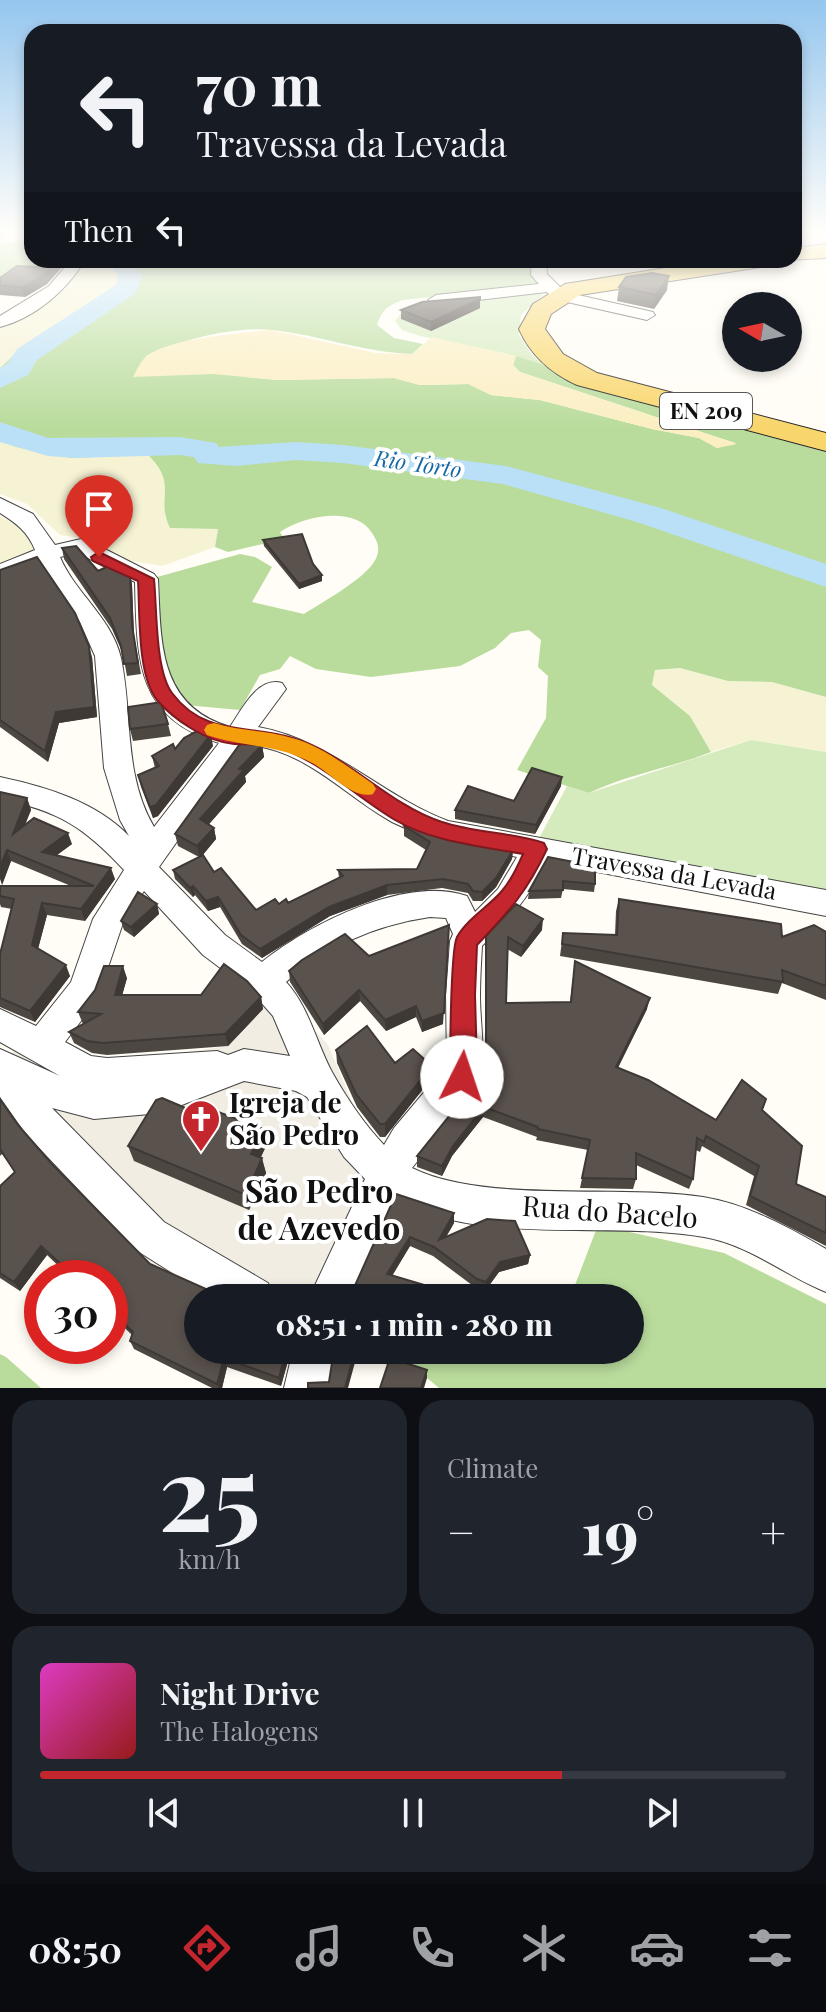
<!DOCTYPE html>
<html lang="en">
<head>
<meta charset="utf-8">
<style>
  :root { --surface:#171b24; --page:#20242c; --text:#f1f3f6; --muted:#9ea1a6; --line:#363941; --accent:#c4262e }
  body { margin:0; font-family:"Playfair Display",serif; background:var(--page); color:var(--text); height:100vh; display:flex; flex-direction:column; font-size:30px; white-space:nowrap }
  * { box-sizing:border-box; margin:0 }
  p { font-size:26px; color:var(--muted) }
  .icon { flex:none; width:44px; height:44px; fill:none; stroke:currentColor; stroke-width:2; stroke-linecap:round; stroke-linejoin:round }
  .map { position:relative; height:1388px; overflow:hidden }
  .details { display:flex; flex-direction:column; gap:12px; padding:12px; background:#0d0f14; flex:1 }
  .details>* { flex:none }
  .banner { position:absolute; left:24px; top:24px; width:778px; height:244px; border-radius:24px; box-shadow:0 4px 12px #0003; background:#171b24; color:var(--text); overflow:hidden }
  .needle { width:52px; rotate:279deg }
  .controls { position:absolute; left:722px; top:292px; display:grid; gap:16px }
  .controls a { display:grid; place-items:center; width:80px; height:80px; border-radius:50%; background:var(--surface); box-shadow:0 4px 12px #0003; font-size:40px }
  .speed { position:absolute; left:24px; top:1260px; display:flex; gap:16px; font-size:40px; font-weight:700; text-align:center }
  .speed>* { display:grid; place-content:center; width:104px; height:104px; border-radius:50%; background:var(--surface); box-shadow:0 4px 12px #0003; line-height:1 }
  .speed .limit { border:12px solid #d22; background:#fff; color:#111 }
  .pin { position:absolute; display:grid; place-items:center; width:68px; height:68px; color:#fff; margin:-82px -34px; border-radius:50% 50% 50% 0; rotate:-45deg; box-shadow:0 0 8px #0007 }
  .pin .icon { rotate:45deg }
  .me { position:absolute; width:88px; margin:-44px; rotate:4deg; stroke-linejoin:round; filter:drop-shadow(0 0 6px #0008) }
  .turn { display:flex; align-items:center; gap:28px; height:168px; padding:0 40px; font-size:36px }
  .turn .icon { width:104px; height:104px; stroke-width:2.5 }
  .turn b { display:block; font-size:56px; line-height:68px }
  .then { display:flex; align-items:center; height:76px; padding:0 40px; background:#0003; gap:16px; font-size:30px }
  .big { font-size:60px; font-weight:800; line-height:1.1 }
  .details .tile { flex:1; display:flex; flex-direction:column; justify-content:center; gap:12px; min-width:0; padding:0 28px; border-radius:24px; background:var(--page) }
  .details .dial { align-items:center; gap:0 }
  .dial b { font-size:104px; line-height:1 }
  .song { display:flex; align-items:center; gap:24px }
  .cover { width:96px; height:96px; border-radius:12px; background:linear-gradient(135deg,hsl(310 70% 55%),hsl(0 70% 35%)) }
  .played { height:8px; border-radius:4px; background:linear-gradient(90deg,var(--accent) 70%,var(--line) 70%) }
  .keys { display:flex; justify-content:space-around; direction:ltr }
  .heat { display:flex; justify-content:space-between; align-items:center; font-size:44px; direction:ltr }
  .details .tiles { flex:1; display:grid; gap:12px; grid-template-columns:1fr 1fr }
  .tile:last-child { grid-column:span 2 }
  .trip { position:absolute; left:184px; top:1284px; width:460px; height:80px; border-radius:40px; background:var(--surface); box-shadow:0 4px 12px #0003; font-weight:800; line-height:80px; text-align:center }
  .tab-bar { display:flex; height:128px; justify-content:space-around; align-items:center; background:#090b0e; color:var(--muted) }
  .tab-bar .icon { width:56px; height:56px }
  .tab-bar .selected { color:var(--accent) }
  .tab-bar b { font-size:36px; color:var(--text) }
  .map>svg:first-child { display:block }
  .farmland { fill:#f6f3d4 }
  .green { fill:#d5ebbd }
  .forest { fill:#b9dc9c }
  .sand { fill:#fbeec1 }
  .plaza { fill:#f1ede2 }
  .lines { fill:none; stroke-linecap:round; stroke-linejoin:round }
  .river { fill:#b9e0f7; fill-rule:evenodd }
  .street-casing { stroke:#444; stroke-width:2 }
  .primary-casing { stroke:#222; stroke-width:2 }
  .street { fill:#fff; fill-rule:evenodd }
  .primary { fill:#f9d66b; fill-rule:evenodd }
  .wall { fill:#4d4742 }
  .shaded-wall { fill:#3f3936 }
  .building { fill:#5a524d; stroke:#3f3936; stroke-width:2 }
  .route { fill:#c4262e; stroke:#7f191e; stroke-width:2 }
  .slow { fill:#f59e0b }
  .labels { text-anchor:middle; stroke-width:8; stroke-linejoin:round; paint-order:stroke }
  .shield { fill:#fff; stroke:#585858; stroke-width:2 }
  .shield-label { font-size:22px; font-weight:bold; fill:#111 }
  .far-water-label { font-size:22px; font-style:italic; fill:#1768a6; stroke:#fff }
  .street-label { font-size:24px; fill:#111; stroke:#fff }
  .near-poi-label { font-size:28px; font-weight:bold; fill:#111; stroke:#fff; text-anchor:start }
  .near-street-label { font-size:28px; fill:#111; stroke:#fff }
  .near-neighbourhood-label { font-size:32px; font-weight:bold; fill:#111; stroke:#fff }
</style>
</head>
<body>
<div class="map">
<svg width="826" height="1388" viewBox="0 0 826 1388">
  <rect width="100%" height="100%" fill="#fffdf5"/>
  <path class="farmland" d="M87 260H111L123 272V281L57 330 22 347 0 368V328L49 301Z
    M0 441 16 447 91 458 126 453 148 455 162 468 166 491 165 517 170 528 218 529 215 547 162 566 120 559 86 539 60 535 27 504 0 494Z
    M0 516 24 530 39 548 0 566Z
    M680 668 728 681 772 682 826 697V752L751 740 711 752 690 716 652 685 655 670Z"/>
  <path class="green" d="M541 293 543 295 521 315 519 335 532 355 544 365 504 353 420 336 402 330 395 321 404 310Z
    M751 740 826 752V892L537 842 567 786 589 793Z"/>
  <path class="forest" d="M0 233H3L2 243 32 240V260H39V275L0 285Z
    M111 260H531V274L543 285 403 300C388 305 382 310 377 325L394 338 423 344 412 354C360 352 321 335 272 330 234 326 181 340 146 356L181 374 238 372 246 377 277 380 394 378 420 385 469 384 491 395 540 400 652 429 699 438 717 448 735 443 520 372 513 365 516 356 544 365 581 386 826 452V697L772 682 728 681 680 668 655 670 652 685 690 716 711 752C671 768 628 774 589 793L517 770 546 718 548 676 538 667 541 640 529 630 511 633 495 648 460 666 371 677 316 669 290 656 280 669 260 675 240 710 185 705 165 678 150 579 240 554 255 557 272 567 252 602 304 614C322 602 371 576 377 556 380 546 377 541 372 533 355 505 303 516 280 532L284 539 228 552 215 547 218 529 170 528C155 498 179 485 148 455L71 458 16 447 0 441V368L22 347 57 330 116 289 123 281V272Z
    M598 1225 724 1253 826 1304V1388H439L427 1378 342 1350H415L438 1363 445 1350H630V1298H570Z
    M0 1354 6 1357 41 1388H0Z"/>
  <path class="sand" d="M271 330 376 353 412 354 432 337 516 356 513 365 520 372 737 444 717 448 699 438 652 429 540 400 491 395 468 384 420 385 394 378 277 380 213 374 133 377C137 370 141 360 147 356 169 338 242 333 271 330Z"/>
  <path class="plaza" d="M279 990 328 1045 366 1135 405 1166 341 1298H219L152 1264 60 1173 0 1087V1064L35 1031 88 1059 117 1062 228 1046Z"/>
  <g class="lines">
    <path class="river" d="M106 260H130L142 275 136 293 37 360 28 375 0 388V368L7 364 17 349 116 285 118 275Z
      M0 422 48 438 180 437 216 443 219 447 296 442 343 445 506 466 661 508 826 564V587L637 522 503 484 343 463 296 460 236 466 198 463 194 457 180 455 74 458 48 456 0 442Z"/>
    <g class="street-casing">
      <path id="street" d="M71 260H85C67 290 35 318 0 327V316L49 286Z
        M532 260H546L547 274 565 292 653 312 655 315 647 320 554 299 547 292 436 305 428 300 436 295 539 284 531 275Z
        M0 498 33 514 55 545 81 539 89 541 154 574 158 579C161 642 158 706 230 727 242 709 258 676 282 683L286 689 258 727C331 740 380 795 448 821L826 890V916L545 862C531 897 508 920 482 946 481 963 480 980 480 996 480 1028 488 1059 475 1089L412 1168C485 1204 620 1184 703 1197 747 1204 788 1227 826 1249V1292C784 1275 750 1245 704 1237 606 1220 486 1247 395 1200L351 1298H309L365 1179 344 1157 307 1097 296 1091 244 1081 161 1113 94 1119 52 1108 164 1222 268 1283 274 1298H212L136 1250 26 1134 0 1097V1049L60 1076 0 1042V1009L36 1026 71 982 93 919 124 870C84 827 59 811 0 799V777C47 787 96 802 129 836L120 820 104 768 95 656 80 622 41 564 0 579V564L35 550C28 532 16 523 0 513ZM78 553 135 582C137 657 135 718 219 743L154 827C123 774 133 715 121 658 112 618 75 593 60 557ZM245 745C305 748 343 795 392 822 432 842 474 849 517 857L498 889 475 912 467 896C406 875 309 924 262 962L225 935 159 867ZM144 891 203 955 251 991 273 1016 290 1056 244 1049 228 1055 217 1051 107 1058 91 1056 65 1042 97 1000 123 923ZM430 917 446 918 453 934 450 941 446 995 447 1065 394 1128 384 1145C364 1124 346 1097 332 1072 316 1042 309 1007 286 982 327 946 376 925 430 917Z
        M293 1350H335L328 1388H284Z"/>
    </g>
    <g class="primary-casing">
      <path id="primary" d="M826 244V258L787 260H794V248Z
        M716 260H773L769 265 761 267 580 295 551 314 545 329 563 354 597 373 826 433V451L577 385C551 373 531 356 519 329L533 304 565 284Z"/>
    </g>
    <use href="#street" class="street"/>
    <use href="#primary" class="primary"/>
  </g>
  <path class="wall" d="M43 260H68L47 284 25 297 0 295V278L39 267Z
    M560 260H592L591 266 561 268Z
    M619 287 667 290 654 309 617 301Z
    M480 308 431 331 401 319V310Z
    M263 540 313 564 322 581 299 589 264 546Z
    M62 548 98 571 130 574 132 585 134 636 141 674 127 676 123 654 112 629 64 559Z
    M0 570 92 657 97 717 59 723 48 762 0 727Z
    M168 724 171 736 133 741 130 729Z
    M262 745 264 757 245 776 246 782 209 824 214 828 216 839 202 856 214 872 256 910 288 903 339 878 338 870 417 869 426 850 404 836V826L513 850 512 859 496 887 482 901H473L468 893 442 888 387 895 330 916 262 958 242 944 220 907 208 911 195 895 193 897 175 879 173 870 199 857 178 846 175 834Z
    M213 746 158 816 153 818 141 787 138 775 155 768 152 756 175 749Z
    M561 786 535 834 455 819V810L514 801Z
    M0 792 27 798 31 810 25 824 72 844 57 855 115 879 85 921 47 915 38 949 70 976 35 1022 0 1007V954L12 909 1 907 0 904V886H71L11 861 2 885Z
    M548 857 595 884 594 892 563 889 561 898 528 899 529 891Z
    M619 899 782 937 826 932V1000L782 983 778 994 560 956 563 933 615 935 616 911Z
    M157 904 159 914 134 937 124 930 121 921Z
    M542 930 521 957 507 949 506 1003 570 1002 575 961 647 1009 618 1068 716 1120 762 1110 796 1184 826 1197V1246L746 1205 754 1176 702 1146 700 1152 696 1150 693 1179 689 1189 636 1165V1179L633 1189 580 1188 588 1150 536 1140 537 1137 483 1117 452 1156 442 1176 417 1167V1156L479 1079 485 1049 486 936Z
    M345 934 443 1024 422 1032 416 1017 386 1031 360 1001 324 1035 290 982 289 971Z
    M127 978 122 995 261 997 263 1009 228 1046 107 1055 92 1053 74 1043 69 1032 83 1024 78 1012 95 990Z
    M336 1050 395 1063 432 1066 431 1079 385 1137H380L357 1107 337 1063Z
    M0 1099 18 1125 198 1350H291L281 1386 227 1367 222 1388H212L134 1349 130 1341 132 1335 110 1314V1278H71L47 1255 20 1291 0 1278V1186L15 1172 2 1154 0 1156Z
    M209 1118 264 1129 267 1144 261 1157 266 1173 249 1210 134 1161 128 1146Z
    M396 1194 454 1213V1223L446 1237 530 1255 528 1264 499 1272 485 1291 476 1288 433 1256 410 1246 392 1275 468 1298H336L353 1290Z
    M415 1350H445L439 1363Z"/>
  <path class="shaded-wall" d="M58 260H68L47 284 25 297 22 288Z
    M669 276 667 290 654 309 656 295Z
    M480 299V308L431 331V322Z
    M130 574 132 585 134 636 141 674 132 625Z
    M322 575V581L299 589V584Z
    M89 646 92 657 97 717 59 723 48 762 45 751 56 712Z
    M211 734 213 746 158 816 153 818 150 807Z
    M262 745 264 757 245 776 246 782 203 831 200 819 239 769Z
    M562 777 561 786 535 834 536 825Z
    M27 798 31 810 17 845 13 834Z
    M214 828 216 839 200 858 197 846Z
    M68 833 72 844 46 863 42 852Z
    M7 850 11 861 2 885 0 879V867Z
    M513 850 512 859 496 887 482 901V892Z
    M111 868 115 879 85 921 81 909Z
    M387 885V895L330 916 262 958 260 949 329 907Z
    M193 886 195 895 193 897 190 888Z
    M218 897 220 907 208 911 206 901Z
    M42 903 47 915 36 956 32 945Z
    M157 904 159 914 134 937 131 927Z
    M543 919 542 930 521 957 523 946Z
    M449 936 443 1024 422 1032V1021Z
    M66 965 70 976 35 1022 30 1011Z
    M123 966 127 978 119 1007 115 995Z
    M359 990 360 1001 324 1035 323 1024Z
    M261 997 263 1009 228 1046 225 1034Z
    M650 998 647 1009 613 1077 616 1067Z
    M416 1006V1017L386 1031 385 1020Z
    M432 1066 431 1079 385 1137V1124Z
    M484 1107 483 1117 452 1156 442 1176V1166L453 1146Z
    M264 1129 267 1144 255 1169 251 1154Z
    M262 1158 266 1173 249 1210 246 1195Z
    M454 1213V1223L439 1249V1240Z
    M410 1237V1246L388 1283 387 1274Z
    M41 1246 47 1255 20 1291 14 1282Z
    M530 1255 528 1264 499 1272 485 1291 486 1282 500 1262Z
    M286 1350H291L281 1386 279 1378Z
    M355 1350H357V1355L348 1388H345Z
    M442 1350H445L439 1363V1355Z
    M224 1358 227 1367 222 1388H219L217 1384Z
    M427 1370V1378L424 1388H421Z"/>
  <path class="building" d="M43 260H58L45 274 22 288 0 285V278L17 266 39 267Z
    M652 273 669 276 656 295 619 287 626 277Z
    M480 297V299L431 322 401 310 422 302Z
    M302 534 313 564 322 575 299 584 263 540Z
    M76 546 98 571 113 564 130 574 132 625 138 663 124 664 121 646 110 618 62 548Z
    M37 557 75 613 89 646 94 707 56 712 45 751 0 720V570Z
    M161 702 168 724 130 729 128 707Z
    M197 731 211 734 156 805 150 807 138 775 159 766 152 756 173 744 175 749 184 738Z
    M242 741 262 745 239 769 244 770 200 819 214 828 197 846 175 834Z
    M532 768 562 777 536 825 455 810 468 786 514 801Z
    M0 792 27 798 13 834 34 818 68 833 42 852 111 868 81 909 42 903 32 945 66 965 30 1011 0 998V954L14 899 0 896V886H94L7 850 0 867Z
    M408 823 453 837 513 850 496 878 482 892 473 891 468 884 443 879 387 885 329 907 260 949 241 935 218 897 206 901 193 886 190 888 173 870 203 855 214 872 221 868 256 910 275 899 279 904 286 899 288 903 343 876 338 870 417 869 430 842 404 826Z
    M548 857 595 866V884L563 881V890L529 891Z
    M138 892 157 904 131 927 121 921Z
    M619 899 781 924 782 937 814 925 826 932V986L782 970 783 982 562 944 563 933 617 935Z
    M516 904 543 919 523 946 508 937 506 1003 571 1002 575 961 650 998 616 1067 648 1080 716 1120 742 1080 766 1099 762 1110 802 1146 796 1184 826 1197V1233L750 1196 759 1166 706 1136 704 1142 697 1138 693 1179 636 1153V1179L582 1178 590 1140 538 1129V1127L484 1107 453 1146 442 1166 417 1156 479 1079 486 1044V936Z
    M449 925 444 1013 422 1021 416 1006 385 1020 359 990 323 1024 289 971 302 960 345 934 369 956Z
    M224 964 247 981 261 997 225 1034 103 1043 87 1041 69 1032 101 1014 78 1012 95 990 104 966H123L115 995H201Z
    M367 1026 395 1063 413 1049 432 1066 385 1124H380L356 1094 336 1050Z
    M162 1098 209 1118 213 1110 264 1129 251 1154 262 1158 246 1195 128 1146 156 1100Z
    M0 1099 18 1125 51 1163 150 1264 226 1298H198V1350H286L279 1378 224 1358 217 1384 130 1341 133 1332 110 1310V1278H76L41 1246 14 1282 0 1273V1186L15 1172 0 1149Z
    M396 1194 454 1213 439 1240 487 1219 515 1221 530 1255 500 1262 486 1282 477 1279 434 1247 410 1237 387 1274 468 1298 336 1297 338 1292 353 1290Z
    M334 1350H355L345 1388H308V1383L329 1382Z
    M430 1350H442L439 1355Z
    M390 1358 427 1370 421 1388H380Z"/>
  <linearGradient id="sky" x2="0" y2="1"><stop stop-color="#95c6ee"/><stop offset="0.54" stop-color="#fffefa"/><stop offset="1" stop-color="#fffefa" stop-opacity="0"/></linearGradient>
  <rect width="826" height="428" fill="url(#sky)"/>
  <path class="route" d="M99 552 154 579C157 608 155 670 172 693 205 737 248 724 293 738 348 755 387 804 442 822 475 833 511 832 544 843L547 849C528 890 509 912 477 945L475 995 477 1065 471 1085 462 1089 453 1085C448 1074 451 949 457 937 467 919 488 907 501 892 511 881 517 868 523 854 480 846 433 842 395 820 358 798 327 767 288 751 269 743 253 745 234 744 207 742 174 720 157 700 137 676 140 612 138 581L93 561 91 557Z"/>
  <path class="slow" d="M214 723C239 731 266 730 292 738 322 746 348 767 373 784L376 789 373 794C354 800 330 773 314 764 277 743 244 748 207 735L204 730 207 725Z"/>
  <defs>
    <g id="church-pin" transform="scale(2)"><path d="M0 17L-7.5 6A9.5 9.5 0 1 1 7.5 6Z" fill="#c4262e" stroke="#fff"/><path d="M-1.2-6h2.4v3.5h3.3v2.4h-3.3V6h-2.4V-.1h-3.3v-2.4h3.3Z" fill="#fff"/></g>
  </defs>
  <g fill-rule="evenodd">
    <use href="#church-pin" x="201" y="1119"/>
  </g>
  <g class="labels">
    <rect class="shield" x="660" y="393" width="92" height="36" rx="6"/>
    <g class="shield-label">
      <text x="706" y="419">EN 209</text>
    </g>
    <g class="far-water-label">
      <text transform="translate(418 464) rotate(8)" y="8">Rio Torto</text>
    </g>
    <g class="street-label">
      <text transform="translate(674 874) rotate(10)" y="8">Travessa da Levada</text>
    </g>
    <g class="near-poi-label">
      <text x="229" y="1113">Igreja de<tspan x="229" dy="32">São Pedro</tspan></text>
    </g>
    <g class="near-street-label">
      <text transform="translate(610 1212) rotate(4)" y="10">Rua do Bacelo</text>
    </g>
    <g class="near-neighbourhood-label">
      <text x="319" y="1203">São Pedro<tspan x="319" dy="37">de Azevedo</tspan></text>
    </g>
  </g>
</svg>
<div class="controls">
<a><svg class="needle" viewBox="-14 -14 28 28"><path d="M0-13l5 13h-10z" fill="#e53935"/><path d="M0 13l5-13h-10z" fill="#9ea1a6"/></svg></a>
</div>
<div class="speed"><div class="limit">30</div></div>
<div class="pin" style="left:99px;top:557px;background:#d93025"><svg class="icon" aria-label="arrive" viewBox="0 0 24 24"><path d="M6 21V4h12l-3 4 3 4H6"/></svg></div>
<svg class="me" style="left:462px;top:1077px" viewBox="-20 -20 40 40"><circle r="19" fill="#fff"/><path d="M0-13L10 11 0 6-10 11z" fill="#c4262e"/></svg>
<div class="trip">08:51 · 1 min · 280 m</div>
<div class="banner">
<div class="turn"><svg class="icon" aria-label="left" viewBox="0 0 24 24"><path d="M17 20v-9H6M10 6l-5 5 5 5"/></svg><div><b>70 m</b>Travessa da Levada</div></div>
<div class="then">Then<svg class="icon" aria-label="left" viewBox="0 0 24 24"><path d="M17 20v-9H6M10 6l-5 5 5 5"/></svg></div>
</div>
</div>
<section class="details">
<div class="tiles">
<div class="tile dial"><b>25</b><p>km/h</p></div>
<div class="tile"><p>Climate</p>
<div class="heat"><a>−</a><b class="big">19°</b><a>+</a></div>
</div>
<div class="tile">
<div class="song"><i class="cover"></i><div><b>Night Drive</b><p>The Halogens</p></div></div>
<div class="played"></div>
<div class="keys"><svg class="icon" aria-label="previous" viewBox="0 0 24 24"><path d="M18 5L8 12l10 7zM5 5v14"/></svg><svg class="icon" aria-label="pause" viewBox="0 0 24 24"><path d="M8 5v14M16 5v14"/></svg><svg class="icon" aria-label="next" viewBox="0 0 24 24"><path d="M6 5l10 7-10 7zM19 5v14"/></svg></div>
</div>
</div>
</section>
<nav class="tab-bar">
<b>08:50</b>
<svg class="icon selected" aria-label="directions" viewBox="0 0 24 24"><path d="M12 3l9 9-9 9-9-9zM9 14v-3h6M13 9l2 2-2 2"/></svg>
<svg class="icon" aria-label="music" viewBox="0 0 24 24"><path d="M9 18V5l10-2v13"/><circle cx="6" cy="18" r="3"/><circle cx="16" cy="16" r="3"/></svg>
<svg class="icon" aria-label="phone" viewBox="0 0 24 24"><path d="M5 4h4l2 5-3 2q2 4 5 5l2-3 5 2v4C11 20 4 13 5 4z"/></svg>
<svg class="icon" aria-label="climate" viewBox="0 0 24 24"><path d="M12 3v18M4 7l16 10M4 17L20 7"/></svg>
<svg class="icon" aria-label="car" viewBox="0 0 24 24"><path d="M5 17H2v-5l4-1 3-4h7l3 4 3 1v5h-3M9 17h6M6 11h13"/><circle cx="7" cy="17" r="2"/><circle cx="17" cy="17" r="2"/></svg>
<svg class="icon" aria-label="filters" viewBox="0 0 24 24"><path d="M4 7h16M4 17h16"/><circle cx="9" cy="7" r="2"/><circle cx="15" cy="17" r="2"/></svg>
</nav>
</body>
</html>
